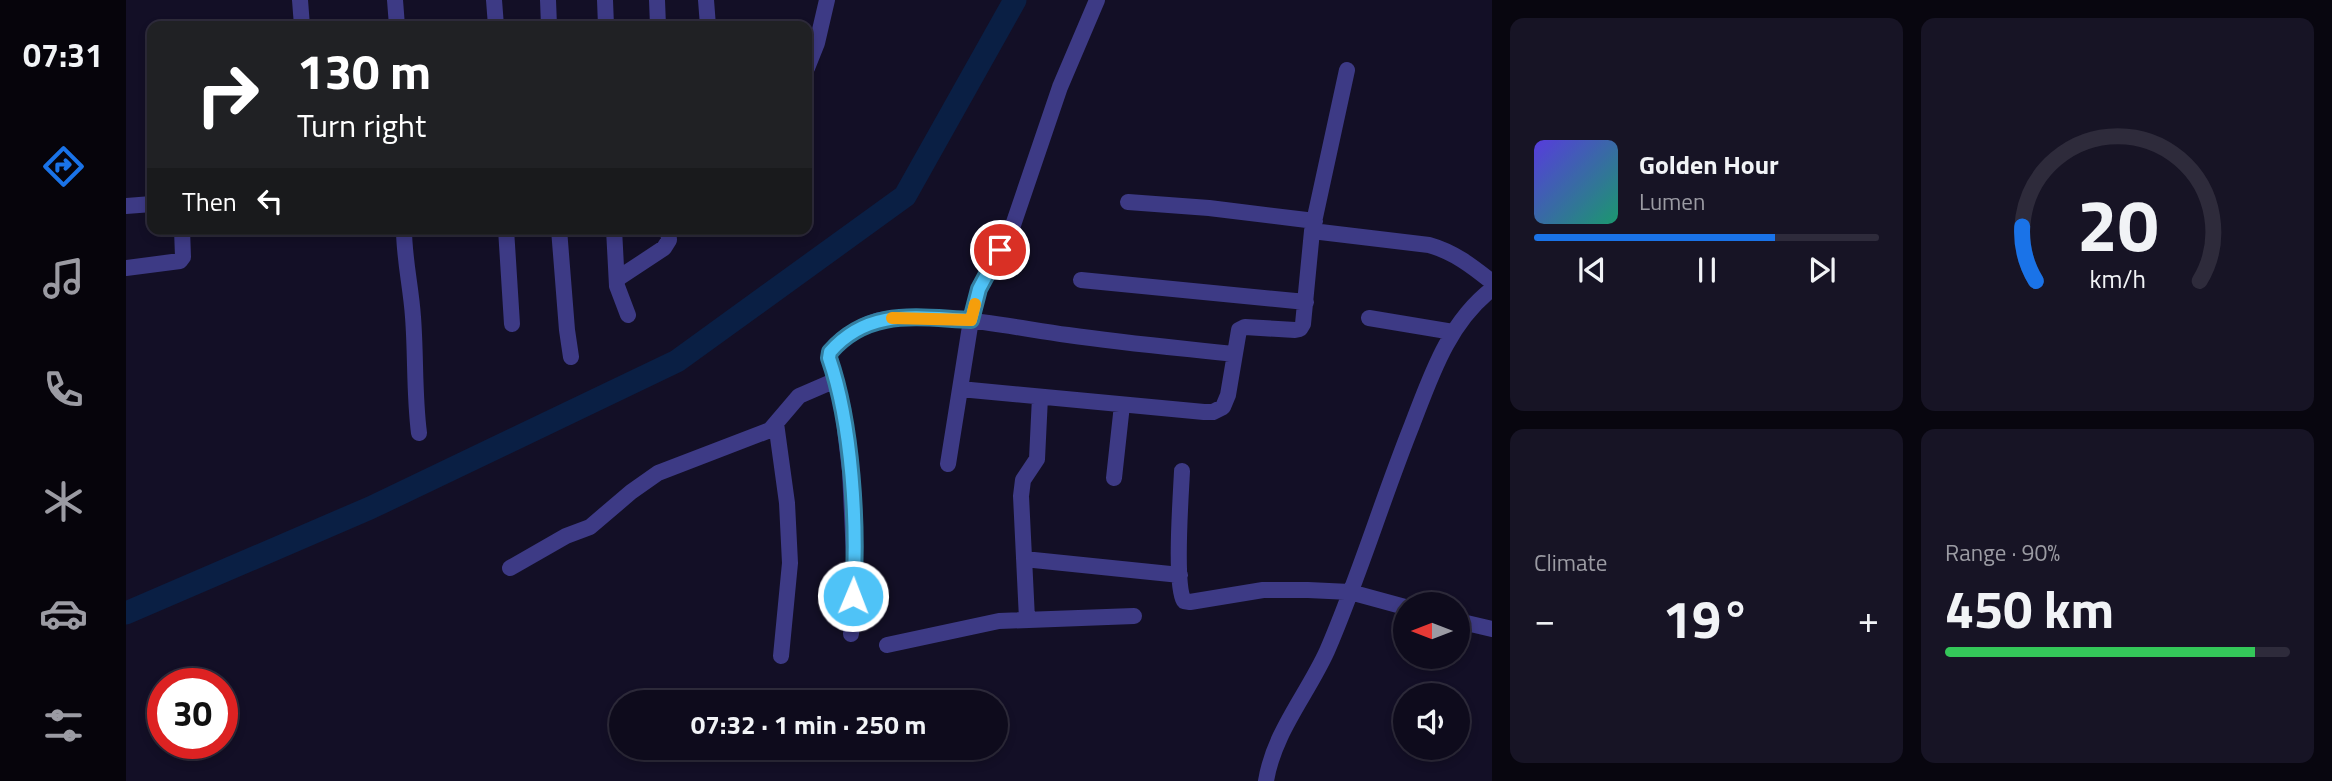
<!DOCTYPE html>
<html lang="en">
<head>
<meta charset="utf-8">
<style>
  :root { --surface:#0e0b1c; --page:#171425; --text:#f1f3f6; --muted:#9b9ba3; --line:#2e2b3b; --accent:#1a73e8 }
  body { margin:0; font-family:"Titillium Web",sans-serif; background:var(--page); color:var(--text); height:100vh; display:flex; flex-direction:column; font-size:26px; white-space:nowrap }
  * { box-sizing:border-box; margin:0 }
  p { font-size:23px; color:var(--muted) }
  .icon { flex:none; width:38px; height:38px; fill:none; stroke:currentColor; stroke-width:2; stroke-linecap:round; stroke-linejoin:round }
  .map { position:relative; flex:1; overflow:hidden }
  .drawer { display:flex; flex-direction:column; gap:18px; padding:18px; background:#08060f; width:840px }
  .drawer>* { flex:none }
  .guide { position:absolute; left:21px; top:21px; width:665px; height:214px; border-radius:14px; box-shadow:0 4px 10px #0003,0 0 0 2px var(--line); background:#202124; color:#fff; overflow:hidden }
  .needle { width:46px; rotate:270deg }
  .fabs { position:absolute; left:1267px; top:592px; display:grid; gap:14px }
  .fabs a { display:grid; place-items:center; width:77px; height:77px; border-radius:50%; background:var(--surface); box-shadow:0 4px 10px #0003,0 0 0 2px var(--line); font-size:35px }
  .speed { position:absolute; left:21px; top:668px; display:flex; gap:14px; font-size:35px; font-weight:700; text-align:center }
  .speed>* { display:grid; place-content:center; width:91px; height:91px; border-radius:50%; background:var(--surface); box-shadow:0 4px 10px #0003,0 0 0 2px var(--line); line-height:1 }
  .speed .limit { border:10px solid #d22; background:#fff; color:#111 }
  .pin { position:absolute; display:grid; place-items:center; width:60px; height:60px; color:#fff; margin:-30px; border:4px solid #fff; border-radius:50%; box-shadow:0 2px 7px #0007 }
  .me { position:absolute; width:77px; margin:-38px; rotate:1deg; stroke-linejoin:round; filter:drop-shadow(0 0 5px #0008) }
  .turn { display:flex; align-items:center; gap:24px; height:147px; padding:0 35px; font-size:32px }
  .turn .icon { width:91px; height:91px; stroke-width:2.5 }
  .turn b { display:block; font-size:49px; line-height:60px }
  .then { display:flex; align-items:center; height:66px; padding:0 35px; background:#0003; gap:14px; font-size:26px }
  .big { font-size:52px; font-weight:700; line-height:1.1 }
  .drawer .widget { flex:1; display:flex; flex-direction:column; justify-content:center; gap:10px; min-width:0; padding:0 24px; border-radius:14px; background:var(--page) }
  .drawer .dial { align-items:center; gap:0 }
  .dial svg { height:182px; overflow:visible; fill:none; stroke:var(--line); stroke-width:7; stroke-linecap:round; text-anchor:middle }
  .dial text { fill:var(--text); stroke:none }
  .song { display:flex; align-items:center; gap:21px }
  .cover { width:84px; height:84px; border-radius:10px; background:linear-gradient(135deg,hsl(250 70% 55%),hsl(160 70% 35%)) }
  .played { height:7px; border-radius:4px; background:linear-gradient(90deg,var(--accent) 70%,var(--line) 70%) }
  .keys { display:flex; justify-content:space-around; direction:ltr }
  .heat { display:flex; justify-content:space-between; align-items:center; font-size:38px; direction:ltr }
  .charge { height:10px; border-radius:5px; background:linear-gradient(90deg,#34c759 90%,var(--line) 0) }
  .drawer .tiles { flex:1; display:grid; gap:18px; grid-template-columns:repeat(2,1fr) }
  .trip { position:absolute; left:483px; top:690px; width:399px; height:70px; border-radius:35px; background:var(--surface); box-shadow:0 4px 10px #0003,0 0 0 2px var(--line); font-weight:700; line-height:70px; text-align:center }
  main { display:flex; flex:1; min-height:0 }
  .dock { display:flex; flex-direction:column; width:126px; justify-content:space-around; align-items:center; background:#06040b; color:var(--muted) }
  .dock .icon { width:49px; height:49px }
  .dock .selected { color:var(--accent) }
  .dock b { font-size:32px; color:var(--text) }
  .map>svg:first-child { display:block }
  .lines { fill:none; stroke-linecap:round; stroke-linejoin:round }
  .river { stroke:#0a1f44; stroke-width:23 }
  .minor { stroke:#3d3a85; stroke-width:16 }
  .route-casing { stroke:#337fa1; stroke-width:18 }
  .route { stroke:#4fc3f7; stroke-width:12 }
  .slow { stroke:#f59e0b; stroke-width:12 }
</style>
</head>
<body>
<main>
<nav class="dock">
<b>07:31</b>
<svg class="icon selected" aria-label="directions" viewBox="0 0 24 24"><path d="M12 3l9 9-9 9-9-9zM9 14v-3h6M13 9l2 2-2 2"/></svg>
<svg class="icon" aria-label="music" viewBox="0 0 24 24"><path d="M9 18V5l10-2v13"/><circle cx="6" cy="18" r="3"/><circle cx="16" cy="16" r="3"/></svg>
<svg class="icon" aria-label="phone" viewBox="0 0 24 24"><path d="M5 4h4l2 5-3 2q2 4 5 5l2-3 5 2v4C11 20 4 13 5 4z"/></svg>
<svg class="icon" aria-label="climate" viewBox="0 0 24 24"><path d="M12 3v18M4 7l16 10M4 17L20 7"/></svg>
<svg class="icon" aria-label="car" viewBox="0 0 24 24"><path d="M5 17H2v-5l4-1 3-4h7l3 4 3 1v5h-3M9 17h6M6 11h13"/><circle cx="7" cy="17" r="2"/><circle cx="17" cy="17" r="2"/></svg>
<svg class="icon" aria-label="filters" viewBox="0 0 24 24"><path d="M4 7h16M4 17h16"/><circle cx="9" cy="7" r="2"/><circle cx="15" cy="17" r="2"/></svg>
</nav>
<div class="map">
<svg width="1366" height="781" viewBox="0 0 1366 781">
  <rect width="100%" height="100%" fill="#130f26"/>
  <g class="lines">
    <path class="river" d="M0 613 244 508 551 361 779 196 889 0"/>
    <path class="minor" d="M174 0 176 26
      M269 0 271 26
      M368 0 370 26
      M422 0 423 26
      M479 0 480 26
      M531 0 532 26
      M580 0 582 26
      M681 68 691 43 701 0
      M1002 202 1083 208 1189 221
      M0 206 26 204
      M278 229C278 259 285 287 287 317 290 356 288 394 293 433
      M380 229 386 324
      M433 229 441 330 445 357
      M488 229 491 286 502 315
      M1186 231 1303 245C1328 252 1346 266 1366 282
      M0 268 54 261 57 257 56 229
      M491 279 538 248 543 240 542 229
      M955 280 1180 302
      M1243 318 1327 332
      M834 389 1078 412H1087L1097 407 1102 395 1113 330 1119 327 1169 330 1174 329 1177 324 1186 231 1221 70
      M650 423 661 503 664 563 655 656
      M822 464 845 320 853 289 884 234 934 87 971 0
      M1056 471C1055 495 1048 584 1058 601L1064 602 1137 590H1182L1224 592 1279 607
      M988 478 996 405
      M898 559 1054 575
      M384 568 440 536 464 527 505 492 532 473 644 430 673 396 710 380
      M901 619 895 496 897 480 911 459 914 397
      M1332 621 1366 629
      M725 634 729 578 724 471 716 404 703 355C710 338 743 321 760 319 819 312 884 327 942 335 997 343 1053 348 1108 354
      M761 645 873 621 1008 616
      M1140 781C1148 732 1181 695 1201 651 1233 577 1256 500 1286 425 1305 376 1322 323 1366 289"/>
  </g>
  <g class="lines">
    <g class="route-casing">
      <path id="route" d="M727 596C732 526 726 424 703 358L704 352C743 307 793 318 845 320L853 289 874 250"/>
    </g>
    <use href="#route" class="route"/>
    <path class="slow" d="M766 318 845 320 849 304"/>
  </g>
</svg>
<div class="fabs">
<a><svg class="needle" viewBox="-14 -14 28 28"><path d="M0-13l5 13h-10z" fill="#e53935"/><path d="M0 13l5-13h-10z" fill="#9b9ba3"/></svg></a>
<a><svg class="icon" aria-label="sound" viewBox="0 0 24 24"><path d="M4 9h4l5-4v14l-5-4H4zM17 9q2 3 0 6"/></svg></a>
</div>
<div class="speed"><div class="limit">30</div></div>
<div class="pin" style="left:874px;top:250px;background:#d93025"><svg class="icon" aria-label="arrive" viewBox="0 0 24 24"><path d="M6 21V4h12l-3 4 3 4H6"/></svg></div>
<svg class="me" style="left:727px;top:596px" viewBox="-20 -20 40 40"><circle r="17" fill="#4fc3f7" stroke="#fff" stroke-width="3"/><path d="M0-11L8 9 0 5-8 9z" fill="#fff"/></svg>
<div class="trip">07:32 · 1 min · 250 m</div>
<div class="guide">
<div class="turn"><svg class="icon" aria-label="right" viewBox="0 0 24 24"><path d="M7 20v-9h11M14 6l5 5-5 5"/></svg><div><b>130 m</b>Turn right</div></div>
<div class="then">Then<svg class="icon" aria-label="left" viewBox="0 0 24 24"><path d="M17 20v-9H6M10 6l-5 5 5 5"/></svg></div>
</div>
</div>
<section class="drawer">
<div class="tiles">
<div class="widget">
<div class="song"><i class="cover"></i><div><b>Golden Hour</b><p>Lumen</p></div></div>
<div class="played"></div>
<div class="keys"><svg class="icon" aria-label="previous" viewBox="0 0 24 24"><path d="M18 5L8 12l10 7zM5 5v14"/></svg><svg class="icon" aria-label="pause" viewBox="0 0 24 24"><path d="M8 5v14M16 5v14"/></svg><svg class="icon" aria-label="next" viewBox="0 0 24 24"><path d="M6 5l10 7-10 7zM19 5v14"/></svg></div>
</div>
<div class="widget dial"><svg viewBox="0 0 100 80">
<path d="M14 69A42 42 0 1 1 86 69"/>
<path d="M14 69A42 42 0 0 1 8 45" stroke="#1a73e8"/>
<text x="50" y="56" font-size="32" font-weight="700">20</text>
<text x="50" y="72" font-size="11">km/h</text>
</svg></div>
<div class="widget"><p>Climate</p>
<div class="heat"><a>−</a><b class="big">19°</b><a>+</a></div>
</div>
<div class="widget"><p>Range · 90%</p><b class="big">450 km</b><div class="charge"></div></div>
</div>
</section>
</main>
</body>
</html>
